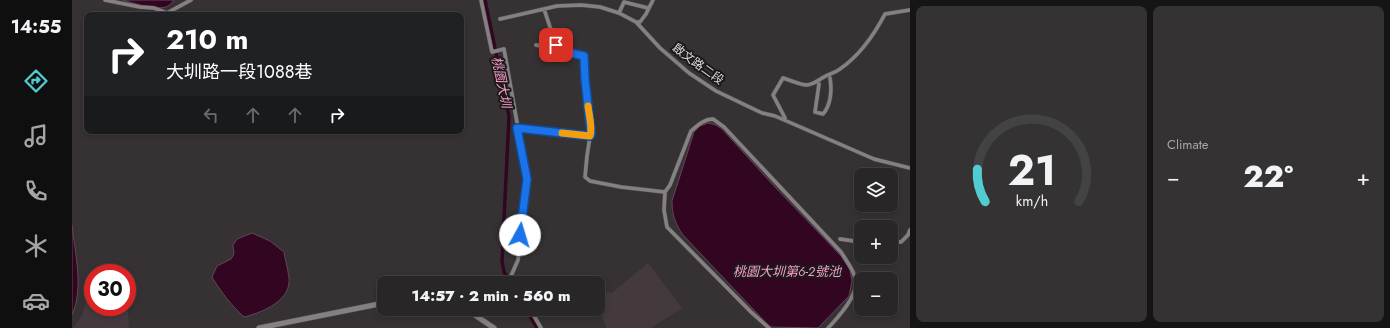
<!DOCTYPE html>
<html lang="en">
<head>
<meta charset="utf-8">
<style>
  :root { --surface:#282627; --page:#343233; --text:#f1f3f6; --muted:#a5a5a7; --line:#444344; --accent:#51ccd1 }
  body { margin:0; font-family:Jost,"Noto Sans TC",sans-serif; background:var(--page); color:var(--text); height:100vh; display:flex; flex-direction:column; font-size:15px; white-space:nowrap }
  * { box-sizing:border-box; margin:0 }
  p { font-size:13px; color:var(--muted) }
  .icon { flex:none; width:22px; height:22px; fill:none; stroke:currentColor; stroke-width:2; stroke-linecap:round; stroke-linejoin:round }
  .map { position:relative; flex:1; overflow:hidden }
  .side { display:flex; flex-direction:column; gap:6px; padding:6px; background:#161515; width:480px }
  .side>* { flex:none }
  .top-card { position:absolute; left:12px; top:12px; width:380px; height:122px; border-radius:8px; box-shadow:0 2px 6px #0003,0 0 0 1px var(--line); background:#202124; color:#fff; overflow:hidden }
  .fabs { position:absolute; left:782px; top:168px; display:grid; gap:8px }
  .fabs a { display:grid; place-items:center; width:44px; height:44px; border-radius:8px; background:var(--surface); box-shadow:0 2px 6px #0003,0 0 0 1px var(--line); font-size:20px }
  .speed { position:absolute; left:12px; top:264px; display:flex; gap:8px; font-size:20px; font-weight:700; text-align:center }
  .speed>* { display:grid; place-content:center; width:52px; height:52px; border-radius:50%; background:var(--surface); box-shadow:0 2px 6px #0003,0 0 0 1px var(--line); line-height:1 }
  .speed .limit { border:6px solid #d22; background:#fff; color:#111 }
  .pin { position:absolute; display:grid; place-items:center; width:34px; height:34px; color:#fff; margin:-17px; border-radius:8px; box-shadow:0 2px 6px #0006 }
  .me { position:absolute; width:44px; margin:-22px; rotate:6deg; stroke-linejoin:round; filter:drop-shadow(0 0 3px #0008) }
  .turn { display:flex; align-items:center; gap:14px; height:84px; padding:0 16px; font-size:18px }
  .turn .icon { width:52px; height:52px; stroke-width:2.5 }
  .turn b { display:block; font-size:28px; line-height:34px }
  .lanes { display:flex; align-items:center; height:38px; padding:0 16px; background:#0003; justify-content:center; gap:20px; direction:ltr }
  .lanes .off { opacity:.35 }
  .big { font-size:30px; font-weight:800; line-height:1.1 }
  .side .widget { flex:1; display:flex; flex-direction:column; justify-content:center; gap:6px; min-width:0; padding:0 14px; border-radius:8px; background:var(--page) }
  .side .dial { align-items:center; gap:0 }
  .dial svg { height:104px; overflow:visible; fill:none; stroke:var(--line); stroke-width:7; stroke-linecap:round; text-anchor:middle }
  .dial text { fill:var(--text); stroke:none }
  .heat { display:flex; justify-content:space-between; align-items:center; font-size:22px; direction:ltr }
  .side .tiles { flex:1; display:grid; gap:6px; grid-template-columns:repeat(2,1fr) }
  .trip { position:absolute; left:305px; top:276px; width:228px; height:40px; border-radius:8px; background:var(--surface); box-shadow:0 2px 6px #0003,0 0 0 1px var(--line); font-weight:800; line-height:40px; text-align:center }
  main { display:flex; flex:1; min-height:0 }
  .tab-bar { display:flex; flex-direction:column; width:72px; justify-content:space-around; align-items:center; background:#100f10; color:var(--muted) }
  .tab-bar .icon { width:28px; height:28px }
  .tab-bar .selected { color:var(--accent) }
  .tab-bar b { font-size:18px; color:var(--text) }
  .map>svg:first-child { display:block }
  .built { fill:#443a3e }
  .water { fill:#320620; stroke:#644557 }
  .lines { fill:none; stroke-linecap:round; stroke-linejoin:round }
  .canal { stroke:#320620; stroke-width:3.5 }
  .street-casing { stroke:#534f51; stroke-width:4.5 }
  .secondary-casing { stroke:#534f51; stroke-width:6 }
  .street { stroke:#858082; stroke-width:3.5 }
  .secondary { stroke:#858082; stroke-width:5 }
  .route-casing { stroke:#114b97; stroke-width:10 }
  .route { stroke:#1a73e8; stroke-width:7 }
  .slow { stroke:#f59e0b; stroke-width:7 }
  .labels { text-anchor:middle; stroke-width:4; stroke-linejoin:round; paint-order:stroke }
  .street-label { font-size:12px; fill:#dad7d8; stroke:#1c1b1b }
  .water-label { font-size:13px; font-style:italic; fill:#fb9bcc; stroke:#1c1b1b }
</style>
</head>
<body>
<main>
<nav class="tab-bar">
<b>14:55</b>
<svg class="icon selected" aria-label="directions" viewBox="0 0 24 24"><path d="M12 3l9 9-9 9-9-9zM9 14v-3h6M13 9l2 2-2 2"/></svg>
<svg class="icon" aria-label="music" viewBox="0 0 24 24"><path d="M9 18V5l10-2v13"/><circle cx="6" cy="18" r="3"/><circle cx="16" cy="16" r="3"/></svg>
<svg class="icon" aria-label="phone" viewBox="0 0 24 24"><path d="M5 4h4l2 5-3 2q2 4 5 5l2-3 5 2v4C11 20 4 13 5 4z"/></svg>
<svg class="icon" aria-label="climate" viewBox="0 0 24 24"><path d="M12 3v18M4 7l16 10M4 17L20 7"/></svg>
<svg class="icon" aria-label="car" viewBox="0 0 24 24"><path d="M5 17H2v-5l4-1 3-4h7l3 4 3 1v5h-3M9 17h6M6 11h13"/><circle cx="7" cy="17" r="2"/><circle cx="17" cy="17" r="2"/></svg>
</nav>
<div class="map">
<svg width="838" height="328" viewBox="0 0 838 328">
  <rect width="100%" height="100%" fill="#363234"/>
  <path class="built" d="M576 263 610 308 579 328H534L526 302 534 292 540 293Z
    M19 285 21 286V307H55V296L57 328H1L10 316Z"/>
  <path class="water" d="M51 0H101L102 1C99 3 97 6 94 7 84 10 60 3 51 0Z
    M636 123 644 125 650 129 702 186 769 256 778 270 780 281 777 296 746 328 698 327 611 235C603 223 600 215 600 201L622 132 628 126Z
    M0 225C3 254 12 287 0 315Z
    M180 233 198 241 212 252C213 259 218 277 217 283 215 303 188 313 172 317 159 305 149 292 140 277L145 266 159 259 162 254 161 245 165 239Z"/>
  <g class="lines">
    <path class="canal" d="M413 0 437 116 430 261 432 272 439 283
      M454 309 465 328"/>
    <g class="street-casing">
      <path id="street" d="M33 0 68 7 82 8 95 13 119 0
        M409 0 420 52 432 49 455 179 446 260 439 276 442 283
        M472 9 482 39 487 50 512 56 513 79 519 130 515 156 513 177 518 181 549 187 593 192 598 185 619 131C626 125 632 119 641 119L652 127 769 252C786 278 791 285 770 312 766 317 761 323 756 328
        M547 13 552 2 576 8
        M428 19 485 6 509 5 528 7 547 13 564 22 588 48 617 73 644 91 690 113 703 116 802 159 838 168
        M564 22H568L574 14 581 0
        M464 45 487 50
        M747 84 743 112 751 114C759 105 760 90 758 78
        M713 120V118L701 95 711 78C718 80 728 85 735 85 743 84 746 80 752 77 757 74 763 73 768 69 787 56 803 33 813 14L838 10
        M445 128 518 136
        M593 192 592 210 595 227 679 312 697 328
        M768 239 789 242
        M819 241 829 242 836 235 838 230
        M433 283 439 276
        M458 309 469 328"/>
    </g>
    <g class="secondary-casing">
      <path id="secondary" d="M394 309 422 328
        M187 328 312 303"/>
    </g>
    <use href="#street" class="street"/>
    <use href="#secondary" class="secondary"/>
  </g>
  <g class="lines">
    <g class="route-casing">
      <path id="route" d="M448 235 455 179 445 128 518 136 519 134 513 79 512 56 490 51 484 45"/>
    </g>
    <use href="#route" class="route"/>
    <path class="slow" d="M490 133 518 136C521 128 517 115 516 106"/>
  </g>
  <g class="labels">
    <g class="street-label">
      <text transform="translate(626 64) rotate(36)" y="4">啟文路二段</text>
    </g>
    <g class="water-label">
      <text transform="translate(430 82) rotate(78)" y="5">桃園大圳</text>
      <text x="715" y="276">桃園大圳第6-2號池</text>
    </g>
  </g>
</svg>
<div class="fabs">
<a><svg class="icon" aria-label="layers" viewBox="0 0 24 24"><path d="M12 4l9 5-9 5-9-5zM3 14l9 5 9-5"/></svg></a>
<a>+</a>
<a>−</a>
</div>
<div class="speed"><div class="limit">30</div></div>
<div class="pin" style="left:484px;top:45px;background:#d93025"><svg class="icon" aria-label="arrive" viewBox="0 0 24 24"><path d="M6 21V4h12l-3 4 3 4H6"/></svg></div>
<svg class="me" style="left:448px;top:235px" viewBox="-20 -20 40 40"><circle r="19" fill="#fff"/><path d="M0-13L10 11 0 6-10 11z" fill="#1a73e8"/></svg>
<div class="trip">14:57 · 2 min · 560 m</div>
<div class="top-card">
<div class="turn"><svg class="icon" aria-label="right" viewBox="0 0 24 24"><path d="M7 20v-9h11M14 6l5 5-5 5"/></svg><div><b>210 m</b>大圳路一段1088巷</div></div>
<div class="lanes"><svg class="icon off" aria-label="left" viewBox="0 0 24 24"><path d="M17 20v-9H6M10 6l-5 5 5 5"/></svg><svg class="icon off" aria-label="ahead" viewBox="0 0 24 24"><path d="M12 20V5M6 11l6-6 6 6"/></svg><svg class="icon off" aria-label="ahead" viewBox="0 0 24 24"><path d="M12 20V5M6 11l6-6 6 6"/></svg><svg class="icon" aria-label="right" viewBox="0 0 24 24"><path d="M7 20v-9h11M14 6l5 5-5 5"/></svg></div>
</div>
</div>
<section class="side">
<div class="tiles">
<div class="widget dial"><svg viewBox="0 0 100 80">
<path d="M14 69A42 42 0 1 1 86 69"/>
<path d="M14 69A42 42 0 0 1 8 44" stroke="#51ccd1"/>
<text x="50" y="56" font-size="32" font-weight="700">21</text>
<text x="50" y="72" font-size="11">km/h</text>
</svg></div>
<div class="widget"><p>Climate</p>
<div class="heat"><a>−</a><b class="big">22°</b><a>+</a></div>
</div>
</div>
</section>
</main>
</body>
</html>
